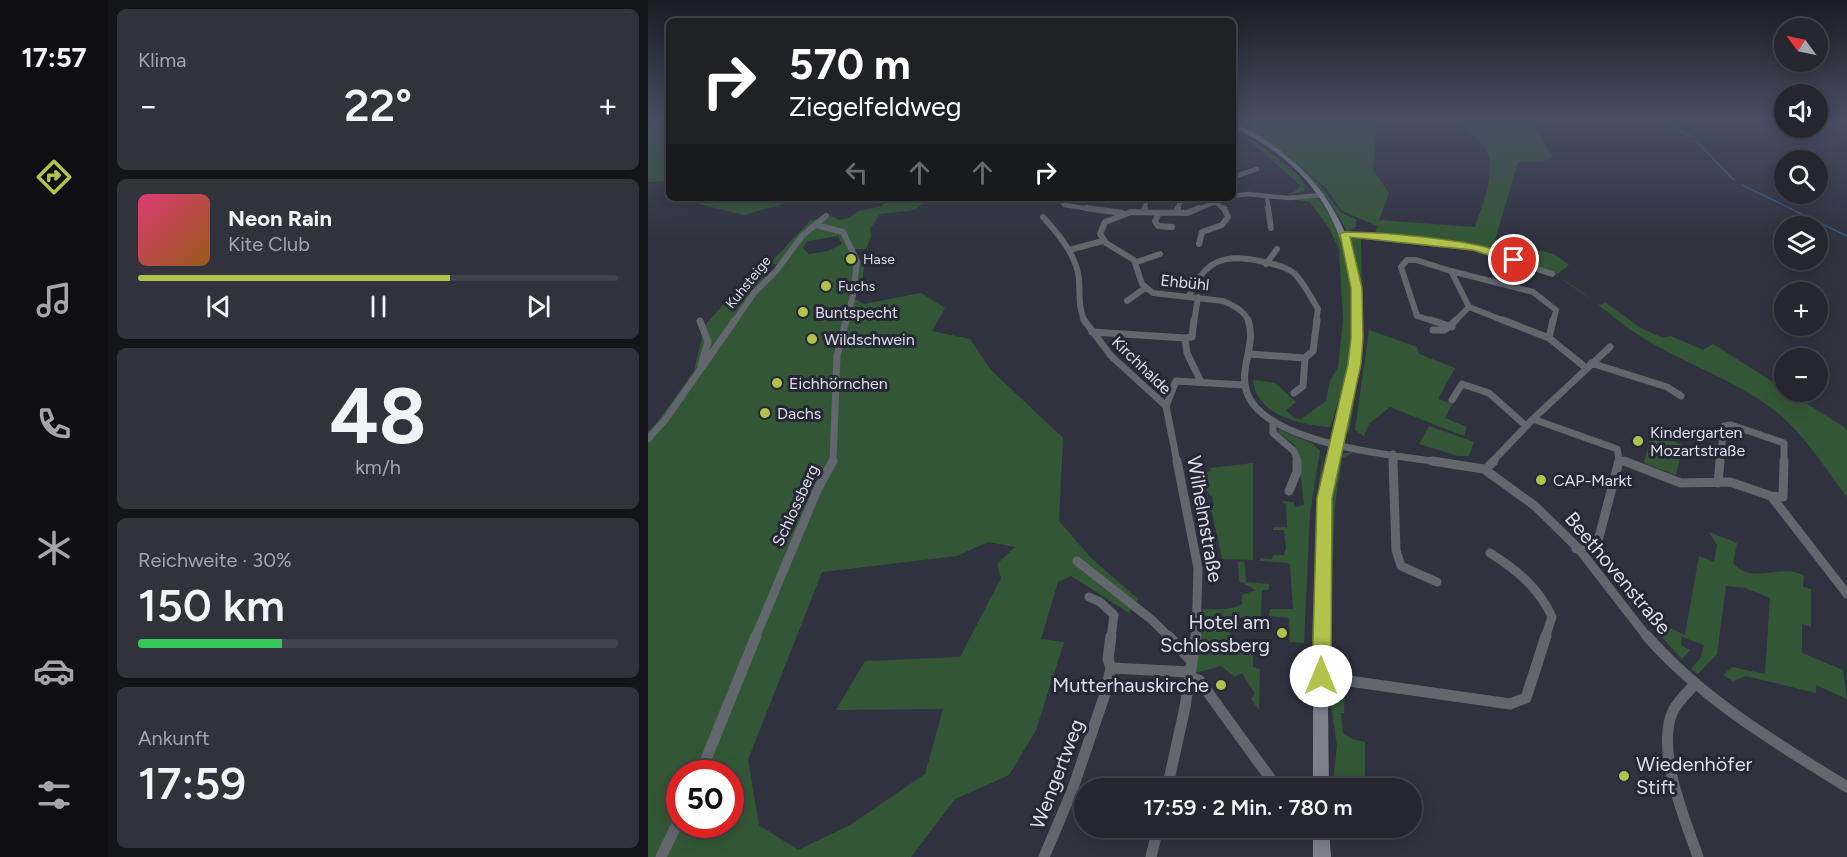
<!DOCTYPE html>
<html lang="de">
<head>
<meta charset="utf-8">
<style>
  :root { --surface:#252630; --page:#31323c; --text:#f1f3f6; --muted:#a3a5ab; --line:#42434c; --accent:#b2c34c }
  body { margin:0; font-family:Figtree,sans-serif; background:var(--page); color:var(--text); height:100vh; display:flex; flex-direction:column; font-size:22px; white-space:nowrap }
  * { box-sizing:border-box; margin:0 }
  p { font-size:20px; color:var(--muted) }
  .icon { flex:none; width:33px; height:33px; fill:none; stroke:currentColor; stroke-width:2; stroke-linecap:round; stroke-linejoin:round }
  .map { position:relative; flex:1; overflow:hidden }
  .sheet { display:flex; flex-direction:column; gap:9px; padding:9px; background:#14151a; width:540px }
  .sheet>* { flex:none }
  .banner { position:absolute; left:18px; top:18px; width:570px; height:183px; border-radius:9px; box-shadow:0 3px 15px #0003,0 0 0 2px var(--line); background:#202124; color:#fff; overflow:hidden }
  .needle { width:39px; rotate:303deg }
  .buttons { position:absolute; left:1126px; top:18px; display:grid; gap:12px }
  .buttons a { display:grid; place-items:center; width:54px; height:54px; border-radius:50%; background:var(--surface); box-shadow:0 3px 15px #0003,0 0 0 2px var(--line); font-size:30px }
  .speed { position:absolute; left:18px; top:760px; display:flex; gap:12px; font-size:30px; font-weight:700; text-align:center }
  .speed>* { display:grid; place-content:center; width:78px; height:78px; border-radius:50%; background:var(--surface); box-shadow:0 3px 15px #0003,0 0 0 2px var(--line); line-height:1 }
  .speed .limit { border:9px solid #d22; background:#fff; color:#111 }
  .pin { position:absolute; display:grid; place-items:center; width:51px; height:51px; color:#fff; margin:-26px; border:3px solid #fff; border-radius:50%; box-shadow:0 2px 6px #0007 }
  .me { position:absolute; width:66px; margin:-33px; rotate:0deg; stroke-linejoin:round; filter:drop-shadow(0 0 4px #0008) }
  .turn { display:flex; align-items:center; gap:21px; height:126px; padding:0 24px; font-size:27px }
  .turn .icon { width:78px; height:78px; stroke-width:2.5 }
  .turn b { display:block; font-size:42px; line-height:51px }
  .lanes { display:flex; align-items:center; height:57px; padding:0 24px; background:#0003; justify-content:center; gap:30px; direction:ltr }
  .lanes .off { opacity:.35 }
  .big { font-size:45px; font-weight:600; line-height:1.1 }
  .sheet .tile { flex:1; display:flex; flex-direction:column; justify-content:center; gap:9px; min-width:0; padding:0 21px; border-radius:9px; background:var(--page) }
  .sheet .dial { align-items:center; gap:0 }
  .dial b { font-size:78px; line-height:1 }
  .song { display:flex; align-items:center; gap:18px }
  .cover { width:72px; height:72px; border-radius:9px; background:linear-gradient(135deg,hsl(340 70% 55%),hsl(30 70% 35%)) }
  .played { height:6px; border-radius:3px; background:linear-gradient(90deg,var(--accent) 65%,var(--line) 65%) }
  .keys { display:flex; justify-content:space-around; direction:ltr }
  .heat { display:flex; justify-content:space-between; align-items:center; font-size:33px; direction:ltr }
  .charge { height:9px; border-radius:4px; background:linear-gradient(90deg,#34c759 30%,var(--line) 0) }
  .trip { position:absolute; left:426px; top:778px; width:348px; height:60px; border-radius:30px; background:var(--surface); box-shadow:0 3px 15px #0003,0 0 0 2px var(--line); font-weight:600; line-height:60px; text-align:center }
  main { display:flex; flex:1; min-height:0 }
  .tab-bar { display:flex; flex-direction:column; width:108px; justify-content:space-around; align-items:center; background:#0f0f13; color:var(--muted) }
  .tab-bar .icon { width:42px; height:42px }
  .tab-bar .active { color:var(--accent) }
  .tab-bar b { font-size:27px; color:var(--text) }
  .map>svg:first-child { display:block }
  .green { fill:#335736; fill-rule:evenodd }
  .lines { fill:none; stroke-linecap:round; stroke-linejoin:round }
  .stream { stroke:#305d84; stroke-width:1.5 }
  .street-far4 { stroke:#62666d; stroke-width:4.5 }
  .street-far3 { stroke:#62666d; stroke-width:6 }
  .street-far2 { stroke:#62666d; stroke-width:7 }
  .street-far1 { stroke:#62666d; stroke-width:9 }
  .street { stroke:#62666d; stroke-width:11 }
  .secondary { fill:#7c838d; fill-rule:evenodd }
  .route { fill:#b2c34c; stroke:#747f31; stroke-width:1.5 }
  .poi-dot { fill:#b2c34c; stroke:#272836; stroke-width:2 }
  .labels { text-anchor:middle; stroke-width:6; stroke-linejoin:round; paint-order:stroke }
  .far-poi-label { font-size:14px; fill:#dedee8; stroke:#272836; text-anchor:start }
  .far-street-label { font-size:14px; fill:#dedee8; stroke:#272836 }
  .street-label { font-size:16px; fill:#dedee8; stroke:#272836 }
  .poi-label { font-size:16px; fill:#dedee8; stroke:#272836; text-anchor:start }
  .near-street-label { font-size:20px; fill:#dedee8; stroke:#272836 }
  .near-poi-label { font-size:20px; fill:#dedee8; stroke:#272836; text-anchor:end }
</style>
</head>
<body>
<main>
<nav class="tab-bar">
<b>17:57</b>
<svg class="icon active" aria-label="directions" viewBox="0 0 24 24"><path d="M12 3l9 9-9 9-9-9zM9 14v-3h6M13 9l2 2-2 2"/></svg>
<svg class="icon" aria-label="music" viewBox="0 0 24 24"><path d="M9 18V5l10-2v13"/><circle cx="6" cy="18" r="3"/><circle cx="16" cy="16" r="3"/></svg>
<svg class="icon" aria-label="phone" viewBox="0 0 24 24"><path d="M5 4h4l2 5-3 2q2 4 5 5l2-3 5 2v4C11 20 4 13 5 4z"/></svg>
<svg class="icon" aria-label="climate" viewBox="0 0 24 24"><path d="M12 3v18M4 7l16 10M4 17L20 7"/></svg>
<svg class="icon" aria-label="car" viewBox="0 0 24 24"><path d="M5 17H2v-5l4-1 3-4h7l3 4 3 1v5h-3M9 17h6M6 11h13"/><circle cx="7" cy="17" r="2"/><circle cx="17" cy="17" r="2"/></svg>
<svg class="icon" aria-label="filters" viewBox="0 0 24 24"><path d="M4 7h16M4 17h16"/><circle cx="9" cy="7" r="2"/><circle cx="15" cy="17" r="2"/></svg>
</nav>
<section class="sheet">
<div class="tile"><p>Klima</p>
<div class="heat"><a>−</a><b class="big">22°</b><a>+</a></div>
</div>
<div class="tile">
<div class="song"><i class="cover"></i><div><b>Neon Rain</b><p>Kite Club</p></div></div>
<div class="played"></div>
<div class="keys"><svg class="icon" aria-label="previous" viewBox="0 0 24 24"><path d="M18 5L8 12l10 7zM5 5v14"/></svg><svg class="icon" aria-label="pause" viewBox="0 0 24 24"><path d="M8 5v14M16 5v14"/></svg><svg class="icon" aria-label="next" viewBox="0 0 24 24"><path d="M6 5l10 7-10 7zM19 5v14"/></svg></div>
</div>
<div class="tile dial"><b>48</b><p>km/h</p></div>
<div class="tile"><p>Reichweite · 30%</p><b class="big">150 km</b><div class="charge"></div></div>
<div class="tile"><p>Ankunft</p><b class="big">17:59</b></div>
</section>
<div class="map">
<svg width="1199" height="857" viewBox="0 0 1199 857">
  <rect width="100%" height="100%" fill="#313240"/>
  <path class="green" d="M0 119H21V181L0 182Z
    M585 119H729L725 170 741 193 731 220 827 227C834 206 852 165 835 145 827 135 819 133 817 119H893L887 125 904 157 895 162H870L847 240 906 254 921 265 908 275 951 305 958 303 993 328 1015 338 1023 336 1055 350 1065 344 1196 427 1199 431V497C1177 468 1155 432 1126 410 1088 381 1043 366 1002 342 968 323 940 292 905 274 851 247 786 244 727 234L729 226 694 211 678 188 648 163 672 185 692 212 708 219V227L699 232C672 176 637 155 585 127Z
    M602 138 646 171 658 186 656 191 638 196 649 190 652 185 599 139Z
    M665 197C675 201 680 213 685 221 708 263 710 324 699 369 695 387 689 405 684 422L682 427H678C648 423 609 415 605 380L627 383 648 402 638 410 646 418 653 419 678 401 682 381 690 367 695 320 691 249 681 228 662 202 644 199Z
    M75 198H156L96 215 50 204Z
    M240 198H328L274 204 267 210 232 214 222 229 223 237 218 249H208L201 256 203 263 218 259 214 281 201 284 200 295 216 304 273 293 297 308 284 331 322 339 343 370 415 438 411 521 443 558 490 599 481 613 423 576 410 582 393 639 416 642 388 730 361 775 307 799 263 857H0V432L11 420 46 371 57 325 95 283 127 274 135 263 120 265 162 221 183 216 192 220 201 218 210 211 234 206ZM190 236 194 244 180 251 161 254 155 248 159 241ZM340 542 367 547 349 564 353 578 312 657 217 661 188 710 295 709 277 774 202 825 150 850 111 825 100 760 174 572 309 556ZM32 774H82V825H32Z
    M713 236 715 347 701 434 697 428 711 297 709 269 701 238Z
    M721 330 769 347 771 354 807 368 790 399 804 404 797 418 819 427 816 436 742 407 721 424 716 436 707 430Z
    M781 426 826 442 821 456H810L771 444Z
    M630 429 665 444 672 451 662 514 656 643 642 642 641 618 621 616 622 609H645L642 565 640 563 612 561V558L624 559 625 555H636L638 548 636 530H625V527H639L638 504 635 503V501L646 502V507L656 505 650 451 646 444 631 433Z
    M1003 434 1035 445 1028 475 996 463Z
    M676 451 669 520 667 647 664 646 668 500Z
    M703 452 705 453 694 458 687 505 683 592 677 590 686 472 691 455Z
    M605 463V560L574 559 564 512H560L559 509 566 505 564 496 561 495 560 491H551L549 487 559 486 557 473 563 471 562 468Z
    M1061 532 1089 543 1085 563C1104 586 1135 562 1156 576L1155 587 1163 589V627L1154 624V653L1195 670 1199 699 1168 685V693L1098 676 1085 681 1075 675 1084 667 1117 674 1122 598 1097 588 1078 586 1069 654 1050 674 1043 669 1053 657 1056 645 1034 637 1033 645 1042 650 1034 659 993 615 1037 635 1051 556 1066 562 1069 545Z
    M590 561 597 563 598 582 621 584V590H614L613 617 583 618 582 646 605 654V667L612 669 611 710 603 699 607 694 594 673 587 677 573 666 547 673 555 609C569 609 582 611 594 604V595L608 590 591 581Z
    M683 682 697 684 696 713H693L695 733 704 739 717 742V789H684L689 746 680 686Z"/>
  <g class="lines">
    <path class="stream" d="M1014 121 1044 137
      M1048 141 1086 180
      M1094 185 1199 236"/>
    <path class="street-far4" d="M585 177 609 169
      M585 196 600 194 640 198 674 195
      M619 197 621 210
      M412 198 416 205 449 210
      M568 202 576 210
      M496 210 499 198
      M529 210 534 198
      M548 210 577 198"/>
    <path class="street-far3" d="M438 208 474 213
      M551 208 539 213 483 212 457 222 452 234 458 243 486 260 494 284 505 293 575 301C585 305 597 311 601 322
      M620 208 623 228
      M496 211 497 208
      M511 213 507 221 510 226 524 227
      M528 213 530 208
      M395 217C411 235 428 254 431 279 432 294 430 308 437 322
      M168 225 195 232 209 261 205 295 198 322
      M697 234 826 248 904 274
      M551 244 554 232 574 225 580 217 576 208
      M421 250 455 241
      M489 262 512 254
      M618 264 629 249
      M803 271 885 292 908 310 905 322
      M541 297C556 260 577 252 616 262 624 264 636 266 643 271 653 277 663 298 670 309L668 322
      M479 301 497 288
      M86 322 106 293 128 271 154 236 178 216
      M546 322 550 297
      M788 322 769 316 753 267 759 260H768L803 271 821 307 859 322
      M806 322 821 307"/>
    <path class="street-far2" d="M436 320 463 356 518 406
      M600 320C609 344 590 369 599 393 618 444 746 456 793 462
      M783 320 804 327
      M855 320 901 338 937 367
      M52 321 60 342 53 365
      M785 330H797L808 320
      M444 332 537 338 539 353 553 382
      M537 338 544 337 546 320
      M901 338 905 320
      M601 354 657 358 665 351 669 320
      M943 363 1019 387 1033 396
      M646 393 655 386 657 358
      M804 400 814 384 841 393 878 426
      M885 419 969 449 971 459
      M625 421V433L646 451 650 462
      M0 439 17 420 87 320
      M745 454V462
      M185 462 189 356 198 320
      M529 462 518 406 528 381 596 385
      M844 462 885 419 962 347
      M970 462 971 459 979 462
      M1072 462 1076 426 1083 425 1136 443V462"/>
    <path class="street-far1" d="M529 461 550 568 548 638
      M745 461 748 550 753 566 789 582
      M784 461 836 469 887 506 931 549 1000 638
      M976 461 1033 483 1082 482 1123 496 1199 594
      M837 470 846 461
      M1070 483 1072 461
      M641 491 649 472V461
      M1123 496 1135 497 1136 461
      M928 549 950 541 971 461
      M842 553C869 570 891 588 904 617L897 638
      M429 561 504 620 522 638
      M441 597 452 602 466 615 463 638
      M107 638 170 488 185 461"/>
    <path class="street" d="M520 636 543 660
      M999 636C1055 700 1128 743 1199 787
      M463 668 542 672
      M673 677 862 704 878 698 898 636
      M542 678 551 680 630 789
      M1046 685C1039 693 1030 701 1025 711 1007 750 1037 819 1050 857
      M52 774 108 636
      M519 789 537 707 548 636
      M13 857 32 818
      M396 857 424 791 458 691 463 668 460 659 463 636
      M503 857 510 828"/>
    <path class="secondary" d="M585 122C603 130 620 141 635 153 703 206 722 282 711 364 704 412 686 458 682 507 680 530 681 552 681 575 679 646 680 718 681 789H665C665 721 665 652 667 584 668 558 668 532 670 507 674 464 689 424 698 382 714 307 705 222 645 167 627 150 606 138 585 126Z
      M665 828H681L683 857H665Z"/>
  </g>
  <linearGradient id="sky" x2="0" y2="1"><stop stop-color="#1b1c23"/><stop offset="0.5" stop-color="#484f64"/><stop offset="1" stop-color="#484f64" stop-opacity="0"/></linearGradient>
  <rect width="1199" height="239" fill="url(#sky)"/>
  <path class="route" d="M697 232C732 232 846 240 871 260L866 263 825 250 702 237 714 288 715 338 713 364 684 498 683 676 680 683 673 686 667 683 664 676 669 498 700 364 703 338V288L692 234Z"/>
  <g class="poi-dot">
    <circle cx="203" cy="259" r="6"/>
    <circle cx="178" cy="286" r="6"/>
    <circle cx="155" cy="312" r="6"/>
    <circle cx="164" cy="339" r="6"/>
    <circle cx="129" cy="383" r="6"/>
    <circle cx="117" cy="413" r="6"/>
    <circle cx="990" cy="441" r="6"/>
    <circle cx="893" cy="480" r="6"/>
    <circle cx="634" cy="633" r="6"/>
    <circle cx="573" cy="685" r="6"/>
    <circle cx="976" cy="776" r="6"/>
  </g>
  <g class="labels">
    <g class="far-poi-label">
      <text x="215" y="264">Hase</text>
      <text x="190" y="291">Fuchs</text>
    </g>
    <g class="far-street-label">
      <text transform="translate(100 282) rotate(-51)" y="5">Kuhsteige</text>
    </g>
    <g class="street-label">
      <text transform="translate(537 282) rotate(6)" y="6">Ehbühl</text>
      <text transform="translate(494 365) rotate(44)" y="6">Kirchhalde</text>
      <text transform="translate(147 505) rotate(-65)" y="6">Schlossberg</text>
    </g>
    <g class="poi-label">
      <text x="167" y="318">Buntspecht</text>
      <text x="176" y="345">Wildschwein</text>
      <text x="141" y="389">Eichhörnchen</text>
      <text x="129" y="419">Dachs</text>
      <text x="1002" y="438">Kindergarten<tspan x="1002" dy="18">Mozartstraße</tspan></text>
      <text x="905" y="486">CAP-Markt</text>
    </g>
    <g class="near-street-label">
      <text transform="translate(557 519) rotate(80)" y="7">Wilhelmstraße</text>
      <text transform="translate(970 573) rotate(50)" y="7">Beethovenstraße</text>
      <text transform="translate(409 774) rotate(-69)" y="7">Wengertweg</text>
    </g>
    <g class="near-poi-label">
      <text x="622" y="629">Hotel am<tspan x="622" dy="23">Schlossberg</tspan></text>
      <text x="561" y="692">Mutterhauskirche</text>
      <text x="988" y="771" text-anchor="start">Wiedenhöfer<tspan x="988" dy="23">Stift</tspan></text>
    </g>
  </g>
</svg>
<div class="buttons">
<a><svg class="needle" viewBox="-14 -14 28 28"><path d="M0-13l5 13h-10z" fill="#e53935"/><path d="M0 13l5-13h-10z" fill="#a3a5ab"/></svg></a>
<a><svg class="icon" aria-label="sound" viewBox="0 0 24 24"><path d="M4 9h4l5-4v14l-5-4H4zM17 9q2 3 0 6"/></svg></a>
<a><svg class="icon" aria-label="search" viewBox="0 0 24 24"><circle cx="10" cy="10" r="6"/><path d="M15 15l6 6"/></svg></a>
<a><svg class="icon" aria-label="layers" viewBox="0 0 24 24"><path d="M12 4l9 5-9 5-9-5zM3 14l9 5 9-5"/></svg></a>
<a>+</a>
<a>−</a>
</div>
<div class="speed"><div class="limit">50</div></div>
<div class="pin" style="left:866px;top:260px;background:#d93025"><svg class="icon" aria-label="arrive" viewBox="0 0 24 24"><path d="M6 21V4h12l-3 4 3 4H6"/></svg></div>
<svg class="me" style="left:673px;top:676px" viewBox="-20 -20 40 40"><circle r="19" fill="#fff"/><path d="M0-13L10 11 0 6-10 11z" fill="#b2c34c"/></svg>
<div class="trip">17:59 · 2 Min. · 780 m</div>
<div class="banner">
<div class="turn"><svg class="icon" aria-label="right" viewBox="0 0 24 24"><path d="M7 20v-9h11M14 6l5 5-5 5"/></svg><div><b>570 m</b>Ziegelfeldweg</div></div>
<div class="lanes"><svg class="icon off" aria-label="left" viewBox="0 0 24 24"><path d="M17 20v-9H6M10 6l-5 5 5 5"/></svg><svg class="icon off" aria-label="ahead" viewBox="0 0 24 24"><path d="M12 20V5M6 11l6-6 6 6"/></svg><svg class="icon off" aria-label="ahead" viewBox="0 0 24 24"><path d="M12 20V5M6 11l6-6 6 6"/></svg><svg class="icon" aria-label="right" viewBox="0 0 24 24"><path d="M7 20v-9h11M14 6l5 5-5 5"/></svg></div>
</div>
</div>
</main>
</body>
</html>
